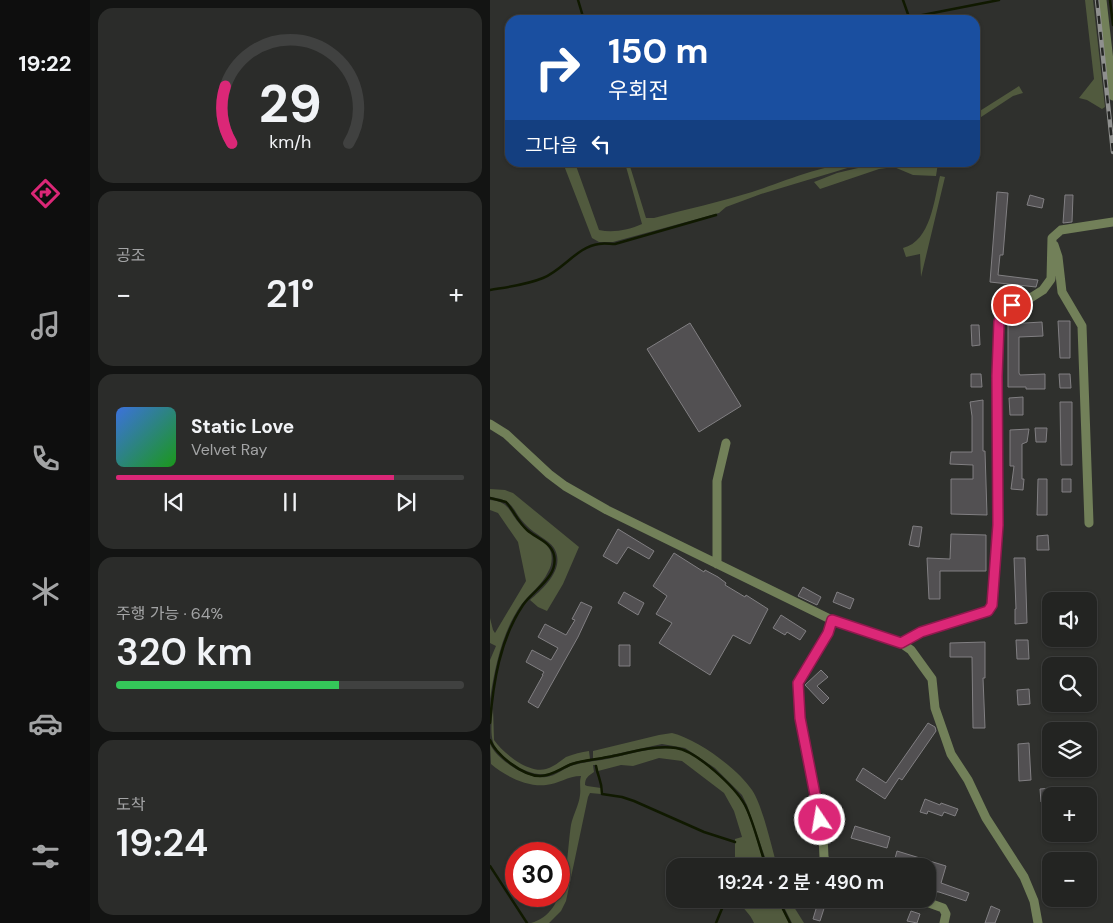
<!DOCTYPE html>
<html lang="ko">
<head>
<meta charset="utf-8">
<style>
  :root { --surface:#232422; --page:#2b2c2a; --text:#f1f3f6; --muted:#a3a4a5; --line:#404140; --accent:#db2777 }
  body { margin:0; font-family:"DM Sans","Noto Sans KR",sans-serif; background:var(--page); color:var(--text); height:100vh; display:flex; flex-direction:column; font-size:19px; white-space:nowrap }
  * { box-sizing:border-box; margin:0 }
  p { font-size:16px; color:var(--muted) }
  .icon { flex:none; width:28px; height:28px; fill:none; stroke:currentColor; stroke-width:2; stroke-linecap:round; stroke-linejoin:round }
  .map { position:relative; flex:1; overflow:hidden }
  .panel { display:flex; flex-direction:column; gap:8px; padding:8px; background:#131413; width:400px }
  .panel>* { flex:none }
  .banner { position:absolute; left:15px; top:15px; width:475px; height:152px; border-radius:15px; box-shadow:0 1px 4px #0004,0 0 0 1px var(--line); background:#1a4fa0; color:#fff; overflow:hidden }
  .tools { position:absolute; left:552px; top:592px; display:grid; gap:10px }
  .tools a { display:grid; place-items:center; width:55px; height:55px; border-radius:10px; background:var(--surface); box-shadow:0 1px 4px #0004,0 0 0 1px var(--line); font-size:25px }
  .speed { position:absolute; left:15px; top:842px; display:flex; gap:10px; font-size:25px; font-weight:700; text-align:center }
  .speed>* { display:grid; place-content:center; width:65px; height:65px; border-radius:50%; background:var(--surface); box-shadow:0 1px 4px #0004,0 0 0 1px var(--line); line-height:1 }
  .speed .limit { border:8px solid #d22; background:#fff; color:#111 }
  .pin { position:absolute; display:grid; place-items:center; width:42px; height:42px; color:#fff; margin:-21px; border:2px solid #fff; border-radius:50%; box-shadow:0 1px 5px #0007 }
  .me { position:absolute; width:55px; margin:-28px; rotate:348deg; stroke-linejoin:round; filter:drop-shadow(0 0 4px #0008) }
  .turn { display:flex; align-items:center; gap:18px; height:105px; padding:0 20px; font-size:22px }
  .turn .icon { width:65px; height:65px; stroke-width:2.5 }
  .turn b { display:block; font-size:35px; line-height:42px }
  .then { display:flex; align-items:center; height:48px; padding:0 20px; background:#0003; gap:10px; font-size:19px }
  .big { font-size:38px; font-weight:600; line-height:1.1 }
  .panel .widget { flex:1; display:flex; flex-direction:column; justify-content:center; gap:8px; min-width:0; padding:0 18px; border-radius:15px; background:var(--page) }
  .panel .dial { align-items:center; gap:0 }
  .dial svg { height:130px; overflow:visible; fill:none; stroke:var(--line); stroke-width:7; stroke-linecap:round; text-anchor:middle }
  .dial text { fill:var(--text); stroke:none }
  .song { display:flex; align-items:center; gap:15px }
  .cover { width:60px; height:60px; border-radius:8px; background:linear-gradient(135deg,hsl(220 70% 55%),hsl(120 70% 35%)) }
  .played { height:5px; border-radius:2px; background:linear-gradient(90deg,var(--accent) 80%,var(--line) 80%) }
  .keys { display:flex; justify-content:space-around; direction:ltr }
  .heat { display:flex; justify-content:space-between; align-items:center; font-size:28px; direction:ltr }
  .charge { height:8px; border-radius:4px; background:linear-gradient(90deg,#34c759 64%,var(--line) 0) }
  .trip { position:absolute; left:176px; top:858px; width:270px; height:50px; border-radius:15px; background:var(--surface); box-shadow:0 1px 4px #0004,0 0 0 1px var(--line); font-weight:600; line-height:50px; text-align:center }
  main { display:flex; flex:1; min-height:0 }
  .dock { display:flex; flex-direction:column; width:90px; justify-content:space-around; align-items:center; background:#0e0e0e; color:var(--muted) }
  .dock .icon { width:35px; height:35px }
  .dock .selected { color:var(--accent) }
  .dock b { font-size:22px; color:var(--text) }
  .map>svg:first-child { display:block }
  .green { fill:#515a3e }
  .lines { fill:none; stroke-linecap:round; stroke-linejoin:round }
  .stream { stroke:#101900; stroke-width:2.5 }
  .building { fill:#525052; stroke:#817f82 }
  .minor { stroke:#728059; stroke-width:9 }
  .rail-casing { stroke:#8f908e; stroke-width:4.5 }
  .rail { stroke:#252624; stroke-width:2.5; stroke-dasharray:8; stroke-linecap:butt }
  .route-casing { stroke:#8e194d; stroke-width:12 }
  .route { stroke:#db2777; stroke-width:9 }
</style>
</head>
<body>
<main>
<nav class="dock">
<b>19:22</b>
<svg class="icon selected" aria-label="directions" viewBox="0 0 24 24"><path d="M12 3l9 9-9 9-9-9zM9 14v-3h6M13 9l2 2-2 2"/></svg>
<svg class="icon" aria-label="music" viewBox="0 0 24 24"><path d="M9 18V5l10-2v13"/><circle cx="6" cy="18" r="3"/><circle cx="16" cy="16" r="3"/></svg>
<svg class="icon" aria-label="phone" viewBox="0 0 24 24"><path d="M5 4h4l2 5-3 2q2 4 5 5l2-3 5 2v4C11 20 4 13 5 4z"/></svg>
<svg class="icon" aria-label="climate" viewBox="0 0 24 24"><path d="M12 3v18M4 7l16 10M4 17L20 7"/></svg>
<svg class="icon" aria-label="car" viewBox="0 0 24 24"><path d="M5 17H2v-5l4-1 3-4h7l3 4 3 1v5h-3M9 17h6M6 11h13"/><circle cx="7" cy="17" r="2"/><circle cx="17" cy="17" r="2"/></svg>
<svg class="icon" aria-label="filters" viewBox="0 0 24 24"><path d="M4 7h16M4 17h16"/><circle cx="9" cy="7" r="2"/><circle cx="15" cy="17" r="2"/></svg>
</nav>
<section class="panel">
<div class="widget dial"><svg viewBox="0 0 100 80">
<path d="M14 69A42 42 0 1 1 86 69"/>
<path d="M14 69A42 42 0 0 1 10 34" stroke="#db2777"/>
<text x="50" y="56" font-size="32" font-weight="700">29</text>
<text x="50" y="72" font-size="11">km/h</text>
</svg></div>
<div class="widget"><p>공조</p>
<div class="heat"><a>−</a><b class="big">21°</b><a>+</a></div>
</div>
<div class="widget">
<div class="song"><i class="cover"></i><div><b>Static Love</b><p>Velvet Ray</p></div></div>
<div class="played"></div>
<div class="keys"><svg class="icon" aria-label="previous" viewBox="0 0 24 24"><path d="M18 5L8 12l10 7zM5 5v14"/></svg><svg class="icon" aria-label="pause" viewBox="0 0 24 24"><path d="M8 5v14M16 5v14"/></svg><svg class="icon" aria-label="next" viewBox="0 0 24 24"><path d="M6 5l10 7-10 7zM19 5v14"/></svg></div>
</div>
<div class="widget"><p>주행 가능 · 64%</p><b class="big">320 km</b><div class="charge"></div></div>
<div class="widget"><p>도착</p><b class="big">19:24</b></div>
</section>
<div class="map">
<svg width="623" height="923" viewBox="0 0 623 923">
  <rect width="100%" height="100%" fill="#2f302d"/>
  <path class="green" d="M595 0H603L615 107 612 109 597 100 589 98 604 79Z
    M529 86 533 93 523 96 485 121V114Z
    M73 163H85L109 230C123 233 139 230 152 224L135 163H139L156 218H164C197 209 230 202 262 192 296 181 337 162 374 163L271 194 236 207 229 213 123 242H109L102 238Z
    M389 163H430L433 165H440V163H448L446 176 423 175 404 167 389 169 330 189 324 182 347 173Z
    M450 176 455 177 431 277 430 254 416 257 413 248C441 241 444 200 450 176Z
    M0 489 15 490 23 493 89 547 73 584 57 611 48 607 40 600C54 588 76 568 64 548 58 539 44 534 37 526 20 510 27 500 0 497Z
    M0 500C21 502 18 512 31 525 39 533 55 539 60 550 63 556 62 566 58 572 52 585 40 593 31 605 12 632 5 667 0 699V660L6 646 0 643V618L3 630 5 633 36 581 28 542 8 513 0 510Z
    M3 708 4 740C14 754 39 774 56 769 64 767 70 761 76 757 84 754 91 752 99 751L100 759C94 760 87 761 81 763 73 766 65 773 57 774 38 777 9 759 3 742 0 732 2 718 3 708Z
    M182 733C207 739 247 768 262 790 272 804 282 848 287 866H278L257 805 252 795 225 768 195 748 172 744 103 759V751L169 735Z
    M0 744C7 760 38 780 56 777 66 776 74 768 84 765 95 762 106 761 117 759 141 754 169 744 192 750 206 754 240 784 248 795 262 816 267 843 275 866H245V839L252 837 244 811 234 793 192 761 169 758 143 766 131 765 108 771 106 765H103L104 772C98 776 95 778 95 785L97 786 111 788V794L100 793 98 797 76 901 71 911 59 923H41C79 913 76 857 81 825 83 815 89 805 90 795 91 788 89 783 91 776 78 776 68 784 56 785 37 787 15 776 1 764Z
    M247 899H287L299 923H264C260 913 252 908 247 899Z
    M290 899H299L314 923H302Z"/>
  <g class="lines">
    <path class="stream" d="M88 0 94 20
      M413 0 419 17
      M620 0 623 25
      M407 20 509 0
      M0 290C18 287 36 285 53 278 73 270 88 246 109 244 114 243 120 244 125 244L226 215
      M0 498 16 502C24 511 28 522 37 530 46 538 61 542 64 555 69 577 43 590 33 605 10 639 3 683 0 723
      M0 740C6 755 33 776 50 776 62 776 71 768 82 764 94 760 110 759 123 756 143 752 165 745 186 748 207 751 245 787 255 805 263 820 270 849 276 866
      M106 766C108 778 112 780 112 794L132 797 144 801 214 832 245 842
      M0 866 37 923
      M288 899 300 923
      M226 923 236 899"/>
  </g>
  <path class="building" d="M507 192 518 193 513 255H510L508 275 548 280 546 287 500 282Z
    M540 195 554 199 552 208 537 205Z
    M575 195H583L582 222 573 223Z
    M568 321H580V358H570Z
    M552 322 553 336 529 337V373L530 375 555 374V389H536V387H518V324Z
    M200 323 251 406 209 432 157 349Z
    M481 325H489L490 345 482 346Z
    M481 374H491L492 387H481Z
    M569 374H580L581 388H570Z
    M533 397V415H520L519 398Z
    M493 400V451H495L497 515 461 514V479H483V465L460 464 461 452H482V416L480 402Z
    M570 402H582V465H571Z
    M545 428H557L556 442H546Z
    M539 429 537 442 532 444V479H534L533 490 521 489 524 466H520V430Z
    M548 479H557V515H547Z
    M572 479H581V492H572Z
    M423 526 432 527 429 547 419 545Z
    M128 529 164 551 159 559 138 547 127 564 113 556Z
    M461 534 496 535V571H450V599H439L437 558 460 559Z
    M558 535 559 550H547V536Z
    M184 553 214 572 215 570 228 577 236 583 235 585 255 597 256 595 278 609 260 644 243 635 220 675 169 643 182 623 166 614 177 596 163 586Z
    M524 558H535L537 623 525 624V609H526Z
    M313 587 331 597 327 605 308 596Z
    M134 592 154 603 148 615 128 603Z
    M347 592 364 599 360 609 343 602Z
    M91 602 102 607 88 637 48 708 38 702 53 675H52L54 672 36 662 42 650 61 660 68 648 48 637 55 624 76 635 85 620 82 619Z
    M291 615 316 631 310 640 297 632 295 635 283 628Z
    M526 640H538L539 659H527Z
    M495 642V678H493L495 728H483L482 657H460V643Z
    M129 645H140V666H129Z
    M331 670 338 677 327 686 339 698 333 704 315 685Z
    M539 689 540 704 528 705 527 690Z
    M438 723 445 727 446 731 412 780 409 778 395 799 366 780 373 768 396 783Z
    M539 743 541 780 529 781 528 744Z
    M562 788 561 802H551L550 789Z
    M435 799 450 805 451 803 468 809 465 816 454 812 452 816 438 811 437 814 430 812Z
    M365 826 400 837 397 848 361 838Z
    M407 851 456 866 451 883 479 893 476 901 449 892 440 891 446 871 438 868V866H430L414 861 412 866H403Z
    M329 899H337L330 921 323 919Z
    M501 906 510 910 505 923H495Z
    M421 911 430 914 427 923 417 921Z"/>
  <g class="lines">
    <path class="minor" d="M612 0 623 96
      M564 245 568 257 572 292 592 326 599 523
      M0 424 16 434 59 474 75 486 117 510 342 620 411 643 421 650 442 679 445 708 461 754 478 780 496 818 534 877 544 901 548 923
      M227 564V481L236 443
      M411 643 431 632 498 611 502 605 508 525 507 376 509 322 512 312 522 305 542 297 553 290 561 279 562 238 571 230 623 222
      M338 866 334 857 333 836 310 718 307 683 338 633 342 620
      M428 899 453 908 456 914 454 923"/>
    <g class="rail-casing">
      <path id="rail" d="M607 0 623 152"/>
    </g>
    <use href="#rail" class="rail"/>
  </g>
  <g class="lines">
    <g class="route-casing">
      <path id="route" d="M330 820 310 718 308 683 338 633 342 620 411 643 431 632 498 611 502 605 508 525 507 376 509 322 512 312 522 305"/>
    </g>
    <use href="#route" class="route"/>
  </g>
</svg>
<div class="tools">
<a><svg class="icon" aria-label="sound" viewBox="0 0 24 24"><path d="M4 9h4l5-4v14l-5-4H4zM17 9q2 3 0 6"/></svg></a>
<a><svg class="icon" aria-label="search" viewBox="0 0 24 24"><circle cx="10" cy="10" r="6"/><path d="M15 15l6 6"/></svg></a>
<a><svg class="icon" aria-label="layers" viewBox="0 0 24 24"><path d="M12 4l9 5-9 5-9-5zM3 14l9 5 9-5"/></svg></a>
<a>+</a>
<a>−</a>
</div>
<div class="speed"><div class="limit">30</div></div>
<div class="pin" style="left:522px;top:305px;background:#d93025"><svg class="icon" aria-label="arrive" viewBox="0 0 24 24"><path d="M6 21V4h12l-3 4 3 4H6"/></svg></div>
<svg class="me" style="left:330px;top:820px" viewBox="-20 -20 40 40"><circle r="17" fill="#db2777" stroke="#fff" stroke-width="3"/><path d="M0-11L8 9 0 5-8 9z" fill="#fff"/></svg>
<div class="trip">19:24 · 2 분 · 490 m</div>
<div class="banner">
<div class="turn"><svg class="icon" aria-label="right" viewBox="0 0 24 24"><path d="M7 20v-9h11M14 6l5 5-5 5"/></svg><div><b>150 m</b>우회전</div></div>
<div class="then">그다음<svg class="icon" aria-label="left" viewBox="0 0 24 24"><path d="M17 20v-9H6M10 6l-5 5 5 5"/></svg></div>
</div>
</div>
</main>
</body>
</html>
